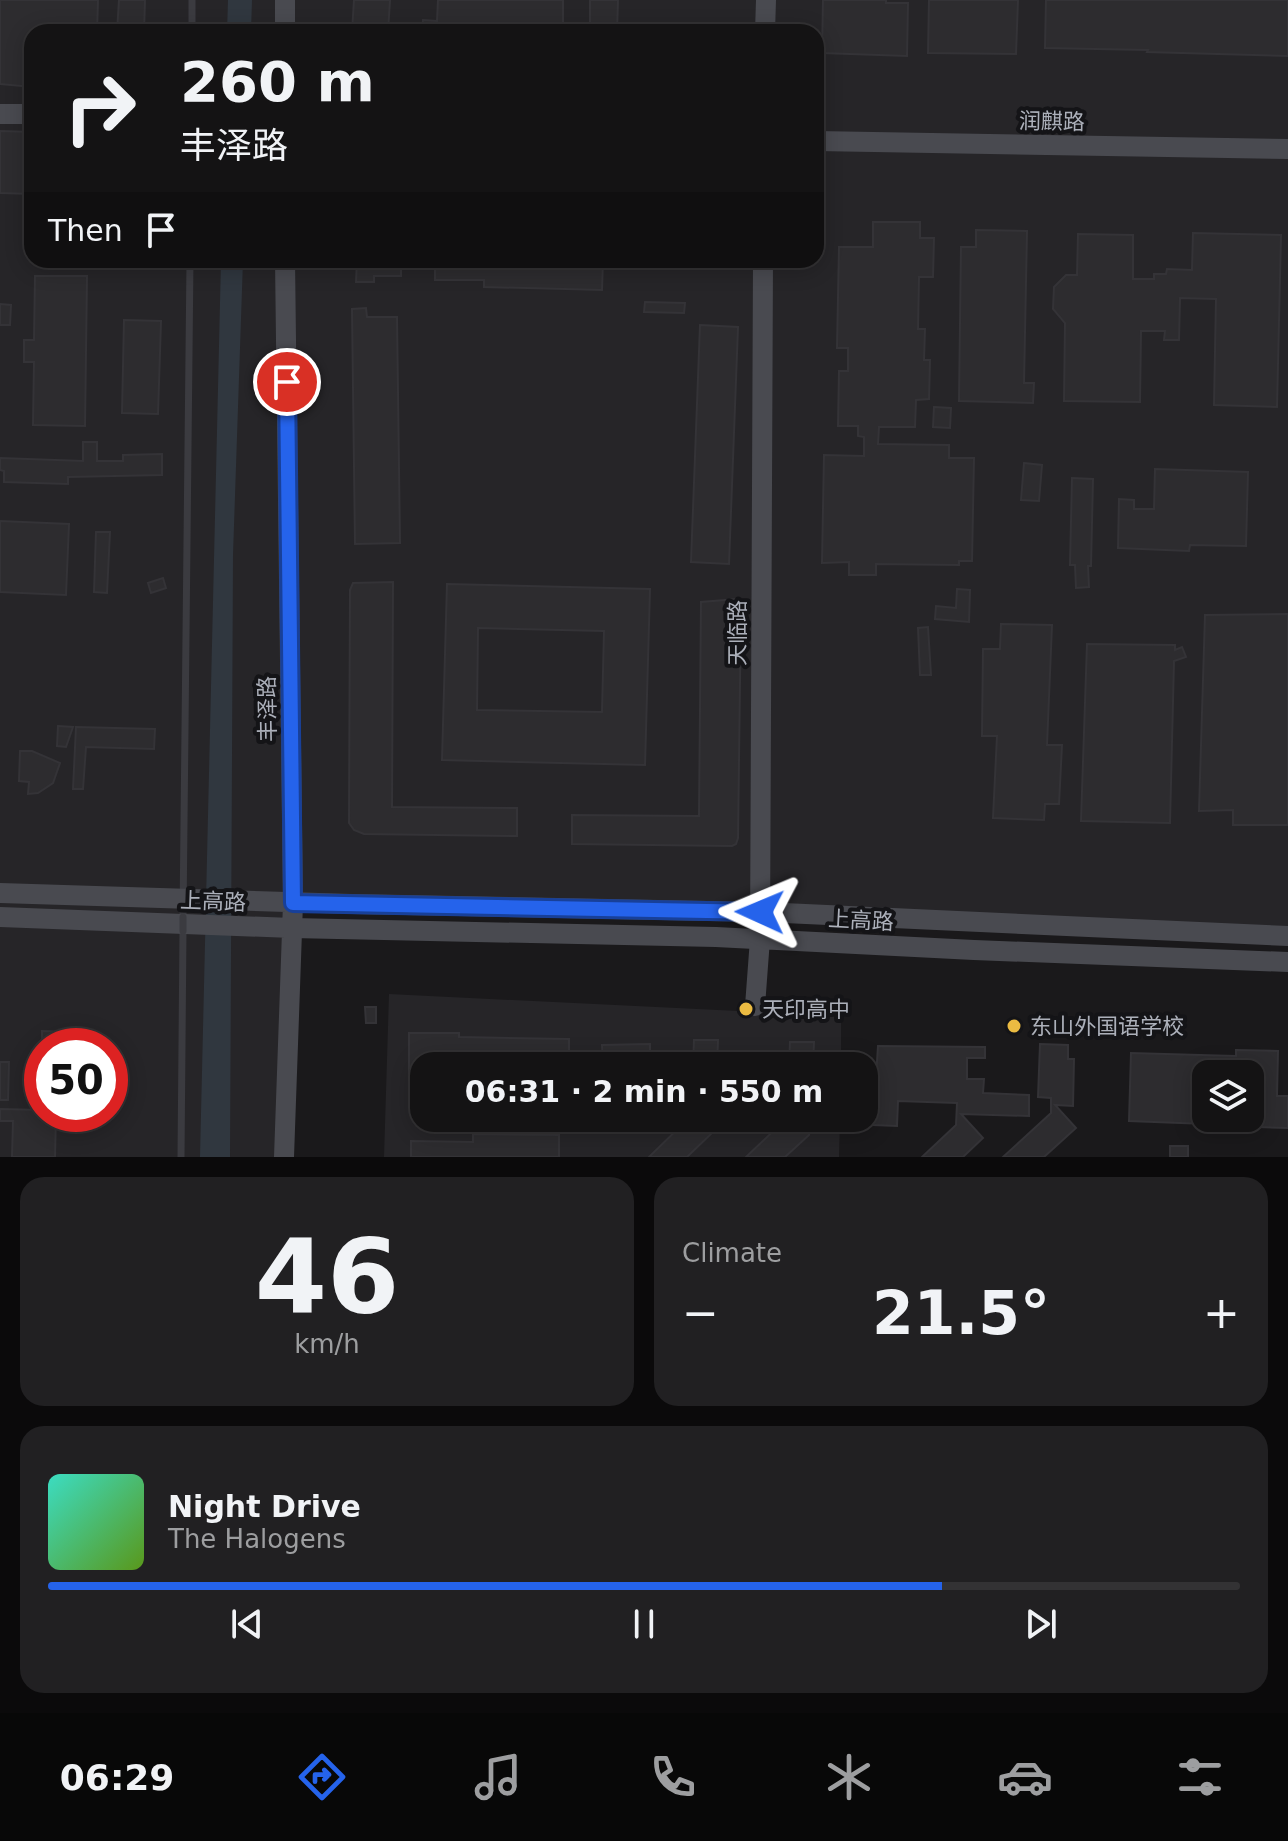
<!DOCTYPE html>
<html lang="en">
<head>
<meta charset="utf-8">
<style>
  :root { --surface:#141314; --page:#212022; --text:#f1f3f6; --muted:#9d9ea0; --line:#333234; --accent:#2563eb }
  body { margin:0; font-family:"DejaVu Sans","Noto Sans SC",sans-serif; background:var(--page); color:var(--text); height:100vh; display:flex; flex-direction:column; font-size:30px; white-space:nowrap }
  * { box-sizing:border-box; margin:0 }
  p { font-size:26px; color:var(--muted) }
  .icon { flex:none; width:44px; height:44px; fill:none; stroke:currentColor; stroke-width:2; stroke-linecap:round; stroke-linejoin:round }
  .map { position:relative; height:1157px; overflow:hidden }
  .drawer { display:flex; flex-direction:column; gap:20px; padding:20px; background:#0b0a0b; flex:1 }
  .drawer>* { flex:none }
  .top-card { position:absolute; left:24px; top:24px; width:800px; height:244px; border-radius:24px; box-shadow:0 4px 20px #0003,0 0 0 2px var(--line); background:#141314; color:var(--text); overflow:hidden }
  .controls { position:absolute; left:1192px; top:1060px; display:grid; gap:16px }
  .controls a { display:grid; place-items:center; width:72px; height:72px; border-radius:16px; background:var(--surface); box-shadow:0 4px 20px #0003,0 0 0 2px var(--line); font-size:40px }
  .speed { position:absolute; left:24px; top:1028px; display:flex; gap:16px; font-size:40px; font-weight:700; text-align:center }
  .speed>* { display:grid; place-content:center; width:104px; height:104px; border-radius:50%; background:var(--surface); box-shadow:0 4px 20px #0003,0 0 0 2px var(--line); line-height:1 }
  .speed .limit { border:12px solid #d22; background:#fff; color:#111 }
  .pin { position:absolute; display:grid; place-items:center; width:68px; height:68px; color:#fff; margin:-34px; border:4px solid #fff; border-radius:50%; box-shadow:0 2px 8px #0007 }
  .me { position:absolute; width:88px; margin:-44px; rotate:271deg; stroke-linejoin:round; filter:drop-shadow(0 0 6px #0008) }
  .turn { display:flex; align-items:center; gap:28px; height:168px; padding:0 24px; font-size:36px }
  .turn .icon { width:104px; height:104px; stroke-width:2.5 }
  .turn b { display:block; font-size:56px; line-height:68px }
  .then { display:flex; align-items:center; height:76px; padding:0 24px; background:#0003; gap:16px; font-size:30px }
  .big { font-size:60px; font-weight:600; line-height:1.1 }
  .drawer .card { flex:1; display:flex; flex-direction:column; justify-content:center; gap:12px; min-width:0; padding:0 28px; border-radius:24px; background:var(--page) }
  .drawer .dial { align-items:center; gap:0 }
  .dial b { font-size:104px; line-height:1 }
  .song { display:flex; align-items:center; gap:24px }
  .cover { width:96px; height:96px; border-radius:12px; background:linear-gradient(135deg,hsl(170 70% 55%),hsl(90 70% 35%)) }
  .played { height:8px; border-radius:4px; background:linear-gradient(90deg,var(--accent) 75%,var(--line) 75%) }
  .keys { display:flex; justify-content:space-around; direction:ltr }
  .heat { display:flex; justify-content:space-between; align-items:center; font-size:44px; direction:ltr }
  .drawer .tiles { flex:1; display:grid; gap:20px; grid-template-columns:1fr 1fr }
  .card:last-child { grid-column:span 2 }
  .trip { position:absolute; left:410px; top:1052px; width:468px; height:80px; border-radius:24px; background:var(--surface); box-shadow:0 4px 20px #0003,0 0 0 2px var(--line); font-weight:600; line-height:80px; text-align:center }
  .dock { display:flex; height:128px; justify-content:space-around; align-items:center; background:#080808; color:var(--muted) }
  .dock .icon { width:56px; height:56px }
  .dock .selected { color:var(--accent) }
  .dock b { font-size:36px; color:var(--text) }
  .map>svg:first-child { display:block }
  .built { fill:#262528; fill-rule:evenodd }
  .water { fill:#30373f }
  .building { fill:#2d2c2f; stroke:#343337; stroke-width:2; fill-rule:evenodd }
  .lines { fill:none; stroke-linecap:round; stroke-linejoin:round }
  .lane { stroke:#3b3b40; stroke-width:7 }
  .secondary { stroke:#494a50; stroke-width:20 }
  .lane-bridge { stroke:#3b3b40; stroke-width:7 }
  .route-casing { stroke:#184099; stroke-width:20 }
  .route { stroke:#2563eb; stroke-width:14 }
  .poi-dot { fill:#ebbb42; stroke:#141417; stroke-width:3 }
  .labels { text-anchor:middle; stroke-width:8; stroke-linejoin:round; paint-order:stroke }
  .street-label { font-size:22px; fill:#acb0ba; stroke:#141417 }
  .poi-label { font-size:22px; fill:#acb0ba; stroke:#141417; text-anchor:start }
</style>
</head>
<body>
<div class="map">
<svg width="1288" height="1157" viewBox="0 0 1288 1157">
  <rect width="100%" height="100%" fill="#1a191b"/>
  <path class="built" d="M0 0H1288V936L293 903 284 1157H0ZM32 32H816V260H32ZM42 1046H110V1114H42Z
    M389 994 841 1016V1066H424V1118H840L839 1157H384Z"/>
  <path class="water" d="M228 0H252L251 32H227Z
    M221 260H243L233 555 230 1157H200Z"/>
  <path class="building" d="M0 0H98L97 32H32V87L0 84Z
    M119 0H145L144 32H117Z
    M354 0H390L388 32H352Z
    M438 0H563V32L422 31 423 20 437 21Z
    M590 0H618L617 32H590Z
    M823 0H886V3H908L907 56 822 53Z
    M929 0H1018L1016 54 928 53Z
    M1046 0H1288V56L1147 52 1148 50 1045 48Z
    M0 131 32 132V194L0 193Z
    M873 222H920V238H934L933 277H919L918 329H925L924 360H930L929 399 916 400 915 427H879L878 444 949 445V458H974L972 561H959V565L876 564V575H849V562L822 563 824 455 864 456V437L858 436V426H838L839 371H848V348H837L839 247H873Z
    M976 230 1027 231 1024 383H1034L1033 403 959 401 961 247H976Z
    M1193 233 1281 235 1277 407 1214 405 1216 299 1180 298 1179 340H1164L1165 331H1141L1140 402 1064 401 1065 323 1053 309 1054 287 1066 275H1077L1078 234 1133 235V279H1154V274H1166L1167 269 1192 270Z
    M357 260H401V276H374V282H356Z
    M435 260H603L602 290 484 287V280H435Z
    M35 276H87L85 426 33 425 34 362H24V340H34Z
    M645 302 685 303 684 313 644 312Z
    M0 304 11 305 10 325H0Z
    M366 308 367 317H397L400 543 355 544 352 309Z
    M124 320 161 321 158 414 122 413Z
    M700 325 738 327 729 564 691 562Z
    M934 407 951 408 950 428 933 427Z
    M83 442H97V461H123V455L162 454V475L68 477V484L4 482V471L0 470V458L83 461Z
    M1024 463 1042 465 1039 501 1021 500Z
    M1155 469 1248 472 1246 546 1190 545 1189 551 1118 548 1119 499 1134 500V509H1154Z
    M1072 478 1093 479 1091 566H1088L1089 587 1076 588 1075 565H1070Z
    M0 521 69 524 66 595 0 592Z
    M96 532H110L107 593 94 592Z
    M163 578 166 588 151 593 148 583Z
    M393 582 392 807 517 808V836L364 834 354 830 349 823 350 590 353 583Z
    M447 584 650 589 645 765 442 760ZM478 628 604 631 602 712 477 710Z
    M957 589 970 590 969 622 935 619 936 606 956 608Z
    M737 599 740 601 741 605 738 838 736 844 732 846 572 844V815L699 816 701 602Z
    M1288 614V825H1233V810L1199 811 1205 615Z
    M1001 624 1052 625 1047 745H1062L1059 804H1045L1044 820 993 818 997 736H982L983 649H1000Z
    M928 627 931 675H920L918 628Z
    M1087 644 1175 645V650L1182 647 1186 657 1174 661 1170 823 1081 821Z
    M58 726 73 727 66 747 57 746Z
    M76 727 155 729 154 749 86 747 83 789H73Z
    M20 751H32L60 763 53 783 38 793 28 794 29 782 19 781Z
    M365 1007H376V1023H366Z
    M42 1031 70 1032V1046H42Z
    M409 1033H459V1037L569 1039V1066H424V1103H409Z
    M694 1040H718L717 1066H693Z
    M790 1042H814L813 1066H789Z
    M650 1044V1066H603L602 1045Z
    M1040 1044 1068 1045V1059H1074L1073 1106 1055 1105 1076 1128 1044 1157H1003L1051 1113V1098L1038 1097Z
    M878 1046 985 1047V1058H967V1079H984L983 1093 1029 1095V1116L961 1114 983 1138 963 1157H922L956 1125 957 1103 898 1101 897 1126 873 1125Z
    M1236 1050 1278 1051 1277 1096H1288V1128L1228 1126V1118H1250V1074H1206V1124L1129 1121 1131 1053 1236 1056Z
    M0 1062H9L8 1100H0Z
    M0 1109 42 1110V1114H56L55 1157H12L13 1121H0Z
    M689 1118H716V1125L711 1134 687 1157H649Z
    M787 1118H812L809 1135 785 1157H746Z
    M473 1134 559 1135V1157H411V1141L473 1142Z
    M1170 1146H1188V1157H1170Z"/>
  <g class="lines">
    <path class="lane" d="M192 32V0
      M183 917 190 260
      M181 1157 183 931"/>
    <path class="secondary" d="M285 32V0
      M765 32 766 0
      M0 114H32
      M816 141 1288 149
      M0 893 352 904 760 912 1288 936
      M0 917 292 928 716 937 974 950 1288 962
      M755 1006 760 939 763 260
      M284 1157 293 903 285 260"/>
    <path class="lane-bridge" d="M183 931V917"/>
  </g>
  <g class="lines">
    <g class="route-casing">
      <path id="route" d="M287 382 293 903 760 912"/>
    </g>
    <use href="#route" class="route"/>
  </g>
  <g class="poi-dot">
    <circle cx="746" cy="1009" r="8"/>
    <circle cx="1014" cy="1026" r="8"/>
  </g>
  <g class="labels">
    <g class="street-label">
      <text transform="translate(1052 121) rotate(1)" y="8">润麒路</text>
      <text transform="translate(737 633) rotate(-90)" y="8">天临路</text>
      <text transform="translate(267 709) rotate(-91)" y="8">丰泽路</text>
      <text transform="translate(213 901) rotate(2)" y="8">上高路</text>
      <text transform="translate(861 920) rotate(3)" y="8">上高路</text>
    </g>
    <g class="poi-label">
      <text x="762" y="1017">天印高中</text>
      <text x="1030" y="1034">东山外国语学校</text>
    </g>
  </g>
</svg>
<div class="controls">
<a><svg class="icon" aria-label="layers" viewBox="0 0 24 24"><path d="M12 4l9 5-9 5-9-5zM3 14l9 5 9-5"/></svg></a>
</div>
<div class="speed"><div class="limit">50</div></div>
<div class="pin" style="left:287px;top:382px;background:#d93025"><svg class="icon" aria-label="arrive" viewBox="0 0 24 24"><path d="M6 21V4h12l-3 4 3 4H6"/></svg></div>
<svg class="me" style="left:760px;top:912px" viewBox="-20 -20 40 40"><path d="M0-17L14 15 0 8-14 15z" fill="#2563eb" stroke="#fff" stroke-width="4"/></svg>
<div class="trip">06:31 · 2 min · 550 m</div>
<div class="top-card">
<div class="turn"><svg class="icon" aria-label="right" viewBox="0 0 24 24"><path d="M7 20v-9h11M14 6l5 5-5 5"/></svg><div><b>260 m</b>丰泽路</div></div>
<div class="then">Then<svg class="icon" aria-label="arrive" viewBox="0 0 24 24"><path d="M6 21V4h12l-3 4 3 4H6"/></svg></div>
</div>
</div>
<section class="drawer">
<div class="tiles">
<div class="card dial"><b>46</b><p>km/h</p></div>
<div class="card"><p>Climate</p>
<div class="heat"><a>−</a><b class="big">21.5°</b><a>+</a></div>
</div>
<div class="card">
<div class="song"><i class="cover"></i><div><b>Night Drive</b><p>The Halogens</p></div></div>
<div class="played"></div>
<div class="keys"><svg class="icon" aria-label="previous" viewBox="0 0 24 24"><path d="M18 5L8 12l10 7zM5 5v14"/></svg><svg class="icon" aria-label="pause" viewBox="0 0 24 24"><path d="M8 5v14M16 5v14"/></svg><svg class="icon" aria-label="next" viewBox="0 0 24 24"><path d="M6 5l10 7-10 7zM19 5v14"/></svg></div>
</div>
</div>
</section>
<nav class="dock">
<b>06:29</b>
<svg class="icon selected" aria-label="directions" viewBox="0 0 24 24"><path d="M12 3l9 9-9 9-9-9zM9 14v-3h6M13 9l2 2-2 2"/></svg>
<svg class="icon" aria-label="music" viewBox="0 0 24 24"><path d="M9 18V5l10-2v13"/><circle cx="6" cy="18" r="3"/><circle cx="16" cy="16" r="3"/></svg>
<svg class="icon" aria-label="phone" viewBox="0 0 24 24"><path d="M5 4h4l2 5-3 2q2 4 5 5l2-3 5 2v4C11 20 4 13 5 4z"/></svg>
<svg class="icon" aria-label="climate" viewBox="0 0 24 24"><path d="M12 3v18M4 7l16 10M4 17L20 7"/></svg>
<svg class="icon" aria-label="car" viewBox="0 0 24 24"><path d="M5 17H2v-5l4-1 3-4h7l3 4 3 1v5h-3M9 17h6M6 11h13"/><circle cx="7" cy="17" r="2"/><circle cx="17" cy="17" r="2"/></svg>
<svg class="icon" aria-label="filters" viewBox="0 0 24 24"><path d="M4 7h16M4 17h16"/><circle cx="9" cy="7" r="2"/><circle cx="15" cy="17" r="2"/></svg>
</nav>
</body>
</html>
